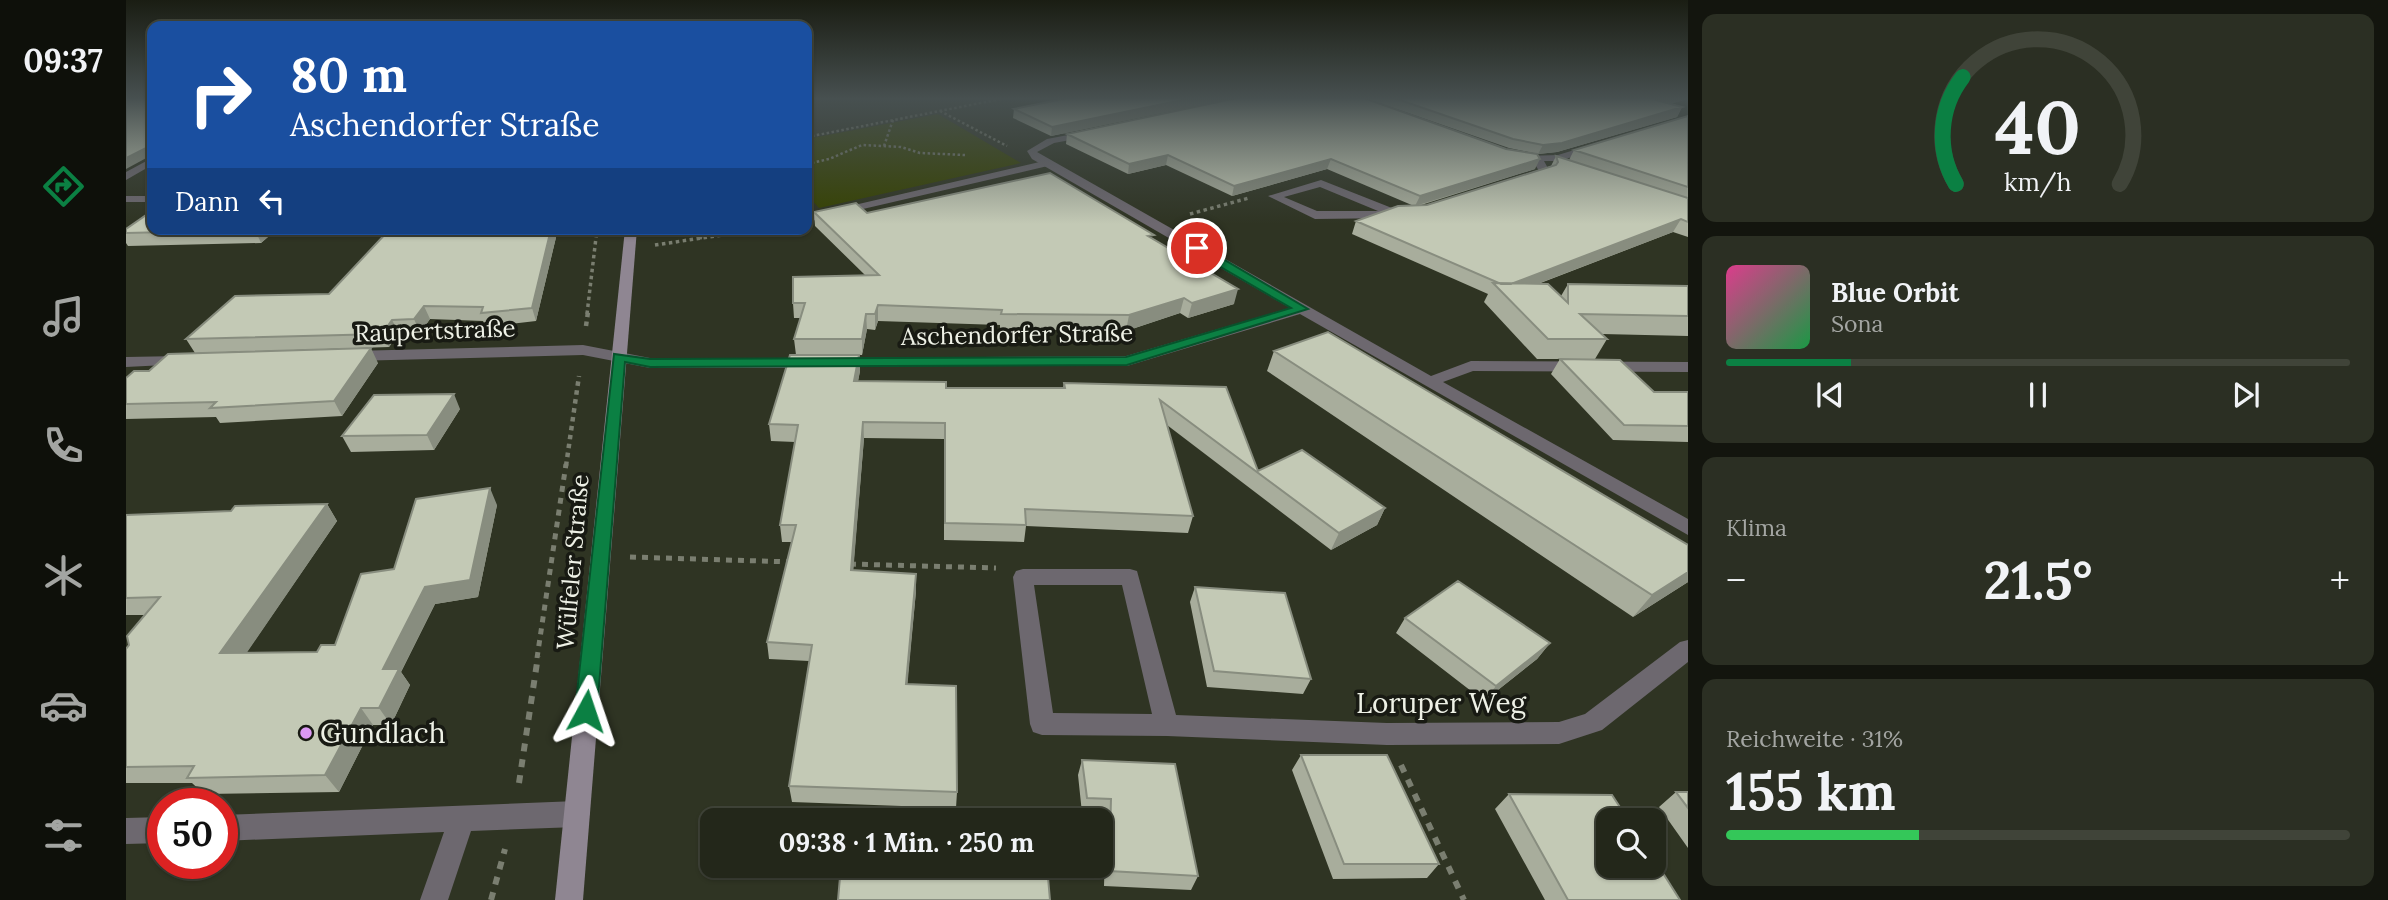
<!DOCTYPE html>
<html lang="de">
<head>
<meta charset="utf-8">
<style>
  :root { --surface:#23271a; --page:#2b2f23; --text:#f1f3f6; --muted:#a3a5a2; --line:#404439; --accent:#0b8043 }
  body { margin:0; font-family:Lora,serif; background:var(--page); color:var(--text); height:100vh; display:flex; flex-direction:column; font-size:26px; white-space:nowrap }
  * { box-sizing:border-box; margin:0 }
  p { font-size:23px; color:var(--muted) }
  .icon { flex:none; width:38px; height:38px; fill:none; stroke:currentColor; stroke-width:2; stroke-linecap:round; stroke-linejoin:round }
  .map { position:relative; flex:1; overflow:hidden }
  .details { display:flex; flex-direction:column; gap:14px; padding:14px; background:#13150e; width:700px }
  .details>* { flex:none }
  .hud { position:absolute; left:21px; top:21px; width:665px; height:214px; border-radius:14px; box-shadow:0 2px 5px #0004,0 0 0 2px var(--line); background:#1a4fa0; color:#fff; overflow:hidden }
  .controls { position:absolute; left:1470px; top:808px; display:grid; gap:14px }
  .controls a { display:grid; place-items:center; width:70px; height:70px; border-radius:14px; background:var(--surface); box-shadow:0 2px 5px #0004,0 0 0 2px var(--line); font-size:35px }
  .speed { position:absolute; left:21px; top:788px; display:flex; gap:14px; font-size:35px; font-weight:700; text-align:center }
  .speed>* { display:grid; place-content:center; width:91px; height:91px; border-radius:50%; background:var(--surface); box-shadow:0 2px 5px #0004,0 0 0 2px var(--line); line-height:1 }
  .speed .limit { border:10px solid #d22; background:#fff; color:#111 }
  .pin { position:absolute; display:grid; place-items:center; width:60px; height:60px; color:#fff; margin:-30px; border:4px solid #fff; border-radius:50%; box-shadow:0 2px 7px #0007 }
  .me { position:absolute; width:77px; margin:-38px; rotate:5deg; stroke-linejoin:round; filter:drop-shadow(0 0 5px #0008) }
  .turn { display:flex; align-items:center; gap:24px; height:147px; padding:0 28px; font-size:32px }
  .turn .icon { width:91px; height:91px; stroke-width:2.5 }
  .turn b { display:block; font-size:49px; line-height:60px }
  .then { display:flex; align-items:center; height:66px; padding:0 28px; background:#0003; gap:14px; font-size:26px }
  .big { font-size:52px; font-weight:800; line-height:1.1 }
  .details .tile { flex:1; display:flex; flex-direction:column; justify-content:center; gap:10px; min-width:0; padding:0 24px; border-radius:14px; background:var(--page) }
  .details .dial { align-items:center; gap:0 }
  .dial svg { height:182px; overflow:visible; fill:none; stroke:var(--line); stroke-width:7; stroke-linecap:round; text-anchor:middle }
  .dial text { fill:var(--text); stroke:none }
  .song { display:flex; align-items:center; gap:21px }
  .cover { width:84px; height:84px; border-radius:10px; background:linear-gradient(135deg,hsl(330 70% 55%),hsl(140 70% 35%)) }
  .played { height:7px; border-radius:4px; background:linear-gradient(90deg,var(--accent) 20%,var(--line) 20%) }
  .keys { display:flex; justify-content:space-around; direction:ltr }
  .heat { display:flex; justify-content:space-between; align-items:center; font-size:38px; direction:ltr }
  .charge { height:10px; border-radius:5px; background:linear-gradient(90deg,#34c759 31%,var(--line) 0) }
  .trip { position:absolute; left:574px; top:808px; width:413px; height:70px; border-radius:14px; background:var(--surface); box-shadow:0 2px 5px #0004,0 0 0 2px var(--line); font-weight:800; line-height:70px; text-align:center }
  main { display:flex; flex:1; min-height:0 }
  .menu { display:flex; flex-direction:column; width:126px; justify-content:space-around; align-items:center; background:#0e100a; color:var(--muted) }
  .menu .icon { width:49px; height:49px }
  .menu .active { color:var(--accent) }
  .menu b { font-size:32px; color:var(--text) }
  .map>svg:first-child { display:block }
  .green { fill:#364200 }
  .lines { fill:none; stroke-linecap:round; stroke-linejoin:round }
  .path-far4 { stroke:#7a7e70; stroke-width:2.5; stroke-dasharray:2.5 2.5; stroke-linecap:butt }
  .path-far3 { stroke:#7a7e70; stroke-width:3.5; stroke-dasharray:3.5 3.5; stroke-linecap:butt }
  .path-far2 { stroke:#7a7e70; stroke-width:4.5; stroke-dasharray:4.5 4.5; stroke-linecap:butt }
  .path-far1 { stroke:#7a7e70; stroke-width:5; stroke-dasharray:6 6; stroke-linecap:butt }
  .path { stroke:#7a7e70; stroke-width:6; stroke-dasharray:8 8; stroke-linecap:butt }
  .lane { fill:#6d686f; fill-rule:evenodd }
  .street { fill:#6d686f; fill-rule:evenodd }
  .secondary { fill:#8f8692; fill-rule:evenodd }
  .wall { fill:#a8ad9c }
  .shaded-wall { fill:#888d7f }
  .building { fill:#c3c9b5; stroke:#888d7f; stroke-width:2 }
  .route { fill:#0b8043; stroke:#07532c; stroke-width:2 }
  .poi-dot { fill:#dc99f4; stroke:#181a13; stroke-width:2.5 }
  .labels { text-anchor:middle; stroke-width:7; stroke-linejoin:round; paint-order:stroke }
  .street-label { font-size:24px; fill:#eef1e6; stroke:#181a13 }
  .near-street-label { font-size:28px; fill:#eef1e6; stroke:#181a13 }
  .near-poi-label { font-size:28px; fill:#eef1e6; stroke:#181a13; text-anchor:start }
</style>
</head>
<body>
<main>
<nav class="menu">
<b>09:37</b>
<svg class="icon active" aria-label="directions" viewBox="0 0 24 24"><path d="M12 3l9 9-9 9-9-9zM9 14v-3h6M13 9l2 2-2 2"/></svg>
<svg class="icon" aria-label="music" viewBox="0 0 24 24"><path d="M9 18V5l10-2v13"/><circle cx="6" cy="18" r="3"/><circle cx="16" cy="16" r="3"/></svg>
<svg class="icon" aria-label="phone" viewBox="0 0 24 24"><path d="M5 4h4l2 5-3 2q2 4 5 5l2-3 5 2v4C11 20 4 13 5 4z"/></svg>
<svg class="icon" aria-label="climate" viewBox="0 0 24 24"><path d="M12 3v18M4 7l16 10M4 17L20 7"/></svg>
<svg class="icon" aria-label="car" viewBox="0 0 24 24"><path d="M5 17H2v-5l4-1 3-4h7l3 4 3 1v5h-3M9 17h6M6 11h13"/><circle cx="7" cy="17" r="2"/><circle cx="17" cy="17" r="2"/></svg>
<svg class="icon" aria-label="filters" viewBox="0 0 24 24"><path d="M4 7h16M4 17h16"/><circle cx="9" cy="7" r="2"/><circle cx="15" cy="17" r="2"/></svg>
</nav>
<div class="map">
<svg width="1562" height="900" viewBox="0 0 1562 900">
  <rect width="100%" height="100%" fill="#2f3423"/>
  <path class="green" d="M812 114 895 163 693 208 681 195V139Z"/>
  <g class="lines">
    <path class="path-far4" d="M814 111 881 146
      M681 137 880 98
      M758 146 767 120
      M681 164 703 159 736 145 775 147 794 153 839 155"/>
    <path class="path-far3" d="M1064 214 1123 198
      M574 239 577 229
      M529 245 636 229
      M461 314 471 229"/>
    <path class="path-far2" d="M460 326 462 312
      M440 466 453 376"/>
    <path class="path-far1" d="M504 557 667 562
      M724 564 870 568
      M411 658 440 464"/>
    <path class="path" d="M1275 765 1338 900
      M393 783 412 656
      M365 900 379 849"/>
    <path class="lane" d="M26 158V165L0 180V172Z
      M922 160 927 163 926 165 681 222V216Z
      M451 801 460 805 464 814 460 823 451 827 345 831 322 900H294L318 832 96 841V815Z
      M37 817V843L0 844V818Z"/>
    <path class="street" d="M963 131 968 134 966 136 928 143 911 152 1305 376 1345 361 1562 362V372L1347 371 1317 382 1562 519V535L1174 314 1001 366H706L703 363 706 360 711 358 1000 356 1164 308 906 159 901 151 921 139Z
      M1468 144 1473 147 1472 149 1433 161H1418L1424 172 1423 174 1401 181 1396 178 1413 171 1407 161 1399 160V156L1432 155Z
      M1195 180 1271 210 1278 211 1280 213 1270 218 1189 219 1142 196ZM1194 187 1252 211H1191L1158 197Z
      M0 196H26V202H0Z
      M457 345 524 358H683L691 363 683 368H524L457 355 226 361 218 356 226 351Z
      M54 356 62 361 59 364 0 367V357Z
      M897 569H1004L1011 571 1050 715 1261 723 1433 722 1459 714 1554 642 1562 640V662L1476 730 1433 744 1261 745 1041 736 916 735 907 732 904 724 887 577 890 571ZM908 585H996L1026 714 927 713Z"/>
    <path class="secondary" d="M499 229H511L457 900H429Z"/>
  </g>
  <path class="wall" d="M942 98H1108L925 136 887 118 888 109Z
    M1239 98H1562L1544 104 1556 107 1551 117 1431 152 1412 154 1383 148Z
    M1562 116V237L1547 232 1412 284 1435 296 1442 284 1562 286V336L1476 334 1481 339 1469 359H1411L1358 302 1362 294 1226 234 1230 221 1288 206 1201 169 1106 196 1040 165 1002 174 940 144 941 134 1409 169 1292 206 1301 205 1425 166 1430 156 1443 160 1448 150Z
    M688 212 741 213 1027 240 1108 304 1062 318 1054 313 1000 331 874 329V325L752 321 749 330 741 329 736 355H733L734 371 732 381 820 388H937L938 383 1100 387 1132 471 1259 508 1251 525 1205 550 1041 425 1067 516 1062 533 900 526 898 542 818 540V439L738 438 727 570 790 591 781 684 831 792 830 808 666 802 663 786 683 661 643 659 641 642 666 542H656L654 525 669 442 645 441 643 424 670 355 668 339 674 318H668L667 303 739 275 689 226Z
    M0 229H197L150 230 135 243 2 246 0 243Z
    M432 229 410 321 360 327 357 321 304 319 294 333H273L263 347 69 353 60 339 203 294Z
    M1148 351 1562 545V582L1507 617 1141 371Z
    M1434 359 1528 392H1562V442L1487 440 1425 374Z
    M252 363 216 416 94 423 90 417 0 419V378Z
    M334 409 308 450 225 452 216 436Z
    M201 504 211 521 120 653 191 652 209 645 268 569 371 505 352 597 309 604 275 672 284 685 265 725H247L213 792 78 794 66 783H0V649L19 615H0V515L105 511Z
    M1069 587 1185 679 1177 694 1081 687 1064 602Z
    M1279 618 1424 643 1411 659 1358 701 1270 633Z
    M1175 755 1313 864 1301 878 1207 879 1166 770Z
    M956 760 1072 876 1065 890 978 886 980 814 956 813 952 775Z
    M1550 792H1562V848L1533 807Z
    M1383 794 1554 900H1419L1369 809Z"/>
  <path class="shaded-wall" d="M1066 98H1108L925 136 926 127Z
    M1538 98H1562V99L1525 109 1530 100Z
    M1556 107 1551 117 1431 152 1412 154 1417 145Z
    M20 148 25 156 26 155V160L24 156 0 169V158Z
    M1042 155 1040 165 1002 174 1003 164Z
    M1205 159 1201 169 1106 196 1108 186Z
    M1414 159 1409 169 1289 206 1294 196Z
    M1555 219 1547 232 1380 296V286Z
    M130 229H150V230L135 243 129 230Z
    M425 229H432L410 321 406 308Z
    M1112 289 1108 304 1062 318 1066 303Z
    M1058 298 1054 313 1000 331 1003 315Z
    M752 305V321L749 330V314Z
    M298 306 304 319 294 333 288 319Z
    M740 314 741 329 736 355V339Z
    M266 320 273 333 263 347 256 334Z
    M245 348 252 363 216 416 208 401Z
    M733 355 734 371 729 397 728 381Z
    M328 394 334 409 308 450 301 435Z
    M737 422 738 438 726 587 725 570Z
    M364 488 371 505 352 597 309 604 275 672 284 685 265 725 253 708 257 669 299 587Z
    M201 504 211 521 109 670 94 653Z
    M1259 508 1251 525 1205 550 1213 533Z
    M1562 572V582L1507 617 1526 595Z
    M790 574V591L780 701V684Z
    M1424 643 1411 659 1358 701 1370 686Z
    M235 708 247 725 213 792 199 775Z"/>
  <path class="building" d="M0 98H26V155L24 156 23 148H20L0 158Z
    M942 98H1066L926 127 888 109Z
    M1111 98H1238L1380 149 1411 154 1414 159 1294 196 1205 159 1108 186 1042 155 1003 164 941 134Z
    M1268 98H1538L1530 100 1556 107 1436 143 1417 145 1387 139Z
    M1562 116V187L1448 150Z
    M1430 156 1562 198V222L1555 219 1385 284H1375L1230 221 1272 206 1301 205 1430 165 1432 162Z
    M924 173 1028 235 1022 236 1112 289 1066 303 1058 298 1003 315 875 314 876 310 752 305 749 314H740L736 339H668L679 303H667V277L753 275 688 212 730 203 741 213Z
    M26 211V229H130L129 230 0 233V229Z
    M264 229H425L406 308 355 313 357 307 298 306 288 319 266 320 256 334 60 339 109 296 203 294Z
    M1367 283 1422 284 1442 303V284L1562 286V316L1454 314 1481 339H1422Z
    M1202 332 1562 545V572L1526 595 1148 351Z
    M245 348 208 401 84 408 90 402 0 404V378L8 371H23L42 354Z
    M664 355H733L728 381 820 382V388H939L938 383 1100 387 1132 471 1176 450 1259 508 1213 533 1034 400 1067 516 899 509 900 525 819 523V423L737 422 725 570 790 574 780 684 830 686 831 792 663 786 686 645 641 642 670 525H654L672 425 643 424Z
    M1434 359 1494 360 1528 392H1562V426L1498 425Z
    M328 394 301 435 216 436 248 395Z
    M364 488 344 580 299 587 257 669H273L253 708H235L199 775 61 778 68 766 0 767V649L3 645 1 636 34 597 0 598V515L105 511 109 506 201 504 94 653 191 652 195 645H209L235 574 268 569 290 499Z
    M1332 581 1424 643 1370 686 1279 618Z
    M1069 587 1159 593 1185 679 1088 671Z
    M1175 755H1261L1313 864H1218Z
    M956 760 1049 764 1072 876 983 871 985 799 961 798Z
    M1550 792H1562V808Z
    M1383 794 1486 795 1503 821H1482V866H1528V859L1554 900H1442Z
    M715 866H921L924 900H712Z"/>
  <linearGradient id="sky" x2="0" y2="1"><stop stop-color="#1a1d13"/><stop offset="0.44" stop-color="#475050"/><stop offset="1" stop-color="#475050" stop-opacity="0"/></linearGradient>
  <rect width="1562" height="224" fill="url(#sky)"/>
  <path class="route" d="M1067 246H1075L1182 309 1001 365 524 367 499 362 471 711 468 717 460 720 452 717 449 711 488 354 524 359 1000 357 1165 308 1067 251Z"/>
  <circle class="poi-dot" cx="180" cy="733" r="7"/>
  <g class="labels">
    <g class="street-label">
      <text transform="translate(309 331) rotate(-2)" y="8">Raupertstraße</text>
      <text transform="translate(891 335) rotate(-1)" y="8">Aschendorfer Straße</text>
      <text transform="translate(447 562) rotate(-85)" y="8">Wülfeler Straße</text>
    </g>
    <g class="near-street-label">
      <text x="1315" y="713">Loruper Weg</text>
    </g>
    <g class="near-poi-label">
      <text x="194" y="743">Gundlach</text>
    </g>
  </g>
</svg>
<div class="controls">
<a><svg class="icon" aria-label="search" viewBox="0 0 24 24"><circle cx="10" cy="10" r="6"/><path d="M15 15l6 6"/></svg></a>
</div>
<div class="speed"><div class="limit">50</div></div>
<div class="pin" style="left:1071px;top:248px;background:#d93025"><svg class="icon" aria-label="arrive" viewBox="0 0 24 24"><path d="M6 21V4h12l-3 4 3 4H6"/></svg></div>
<svg class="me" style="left:460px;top:711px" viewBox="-20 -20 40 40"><path d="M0-17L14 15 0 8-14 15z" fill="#0b8043" stroke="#fff" stroke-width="4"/></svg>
<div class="trip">09:38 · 1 Min. · 250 m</div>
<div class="hud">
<div class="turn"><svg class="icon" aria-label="right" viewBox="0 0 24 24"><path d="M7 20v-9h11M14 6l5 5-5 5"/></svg><div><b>80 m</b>Aschendorfer Straße</div></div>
<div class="then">Dann<svg class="icon" aria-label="left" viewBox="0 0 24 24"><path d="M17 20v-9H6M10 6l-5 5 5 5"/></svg></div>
</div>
</div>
<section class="details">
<div class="tile dial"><svg viewBox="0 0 100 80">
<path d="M14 69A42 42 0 1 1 86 69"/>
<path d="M14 69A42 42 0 0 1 17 22" stroke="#0b8043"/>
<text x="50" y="56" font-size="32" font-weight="700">40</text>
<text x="50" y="72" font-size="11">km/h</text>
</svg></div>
<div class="tile">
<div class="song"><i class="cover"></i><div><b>Blue Orbit</b><p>Sona</p></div></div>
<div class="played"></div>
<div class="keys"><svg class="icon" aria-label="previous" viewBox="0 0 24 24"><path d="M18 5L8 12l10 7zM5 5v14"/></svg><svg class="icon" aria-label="pause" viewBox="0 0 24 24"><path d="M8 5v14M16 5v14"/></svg><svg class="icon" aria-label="next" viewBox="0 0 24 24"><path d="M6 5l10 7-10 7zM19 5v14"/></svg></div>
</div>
<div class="tile"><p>Klima</p>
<div class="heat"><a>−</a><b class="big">21.5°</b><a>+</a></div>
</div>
<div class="tile"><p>Reichweite · 31%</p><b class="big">155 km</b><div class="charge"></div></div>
</section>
</main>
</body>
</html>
